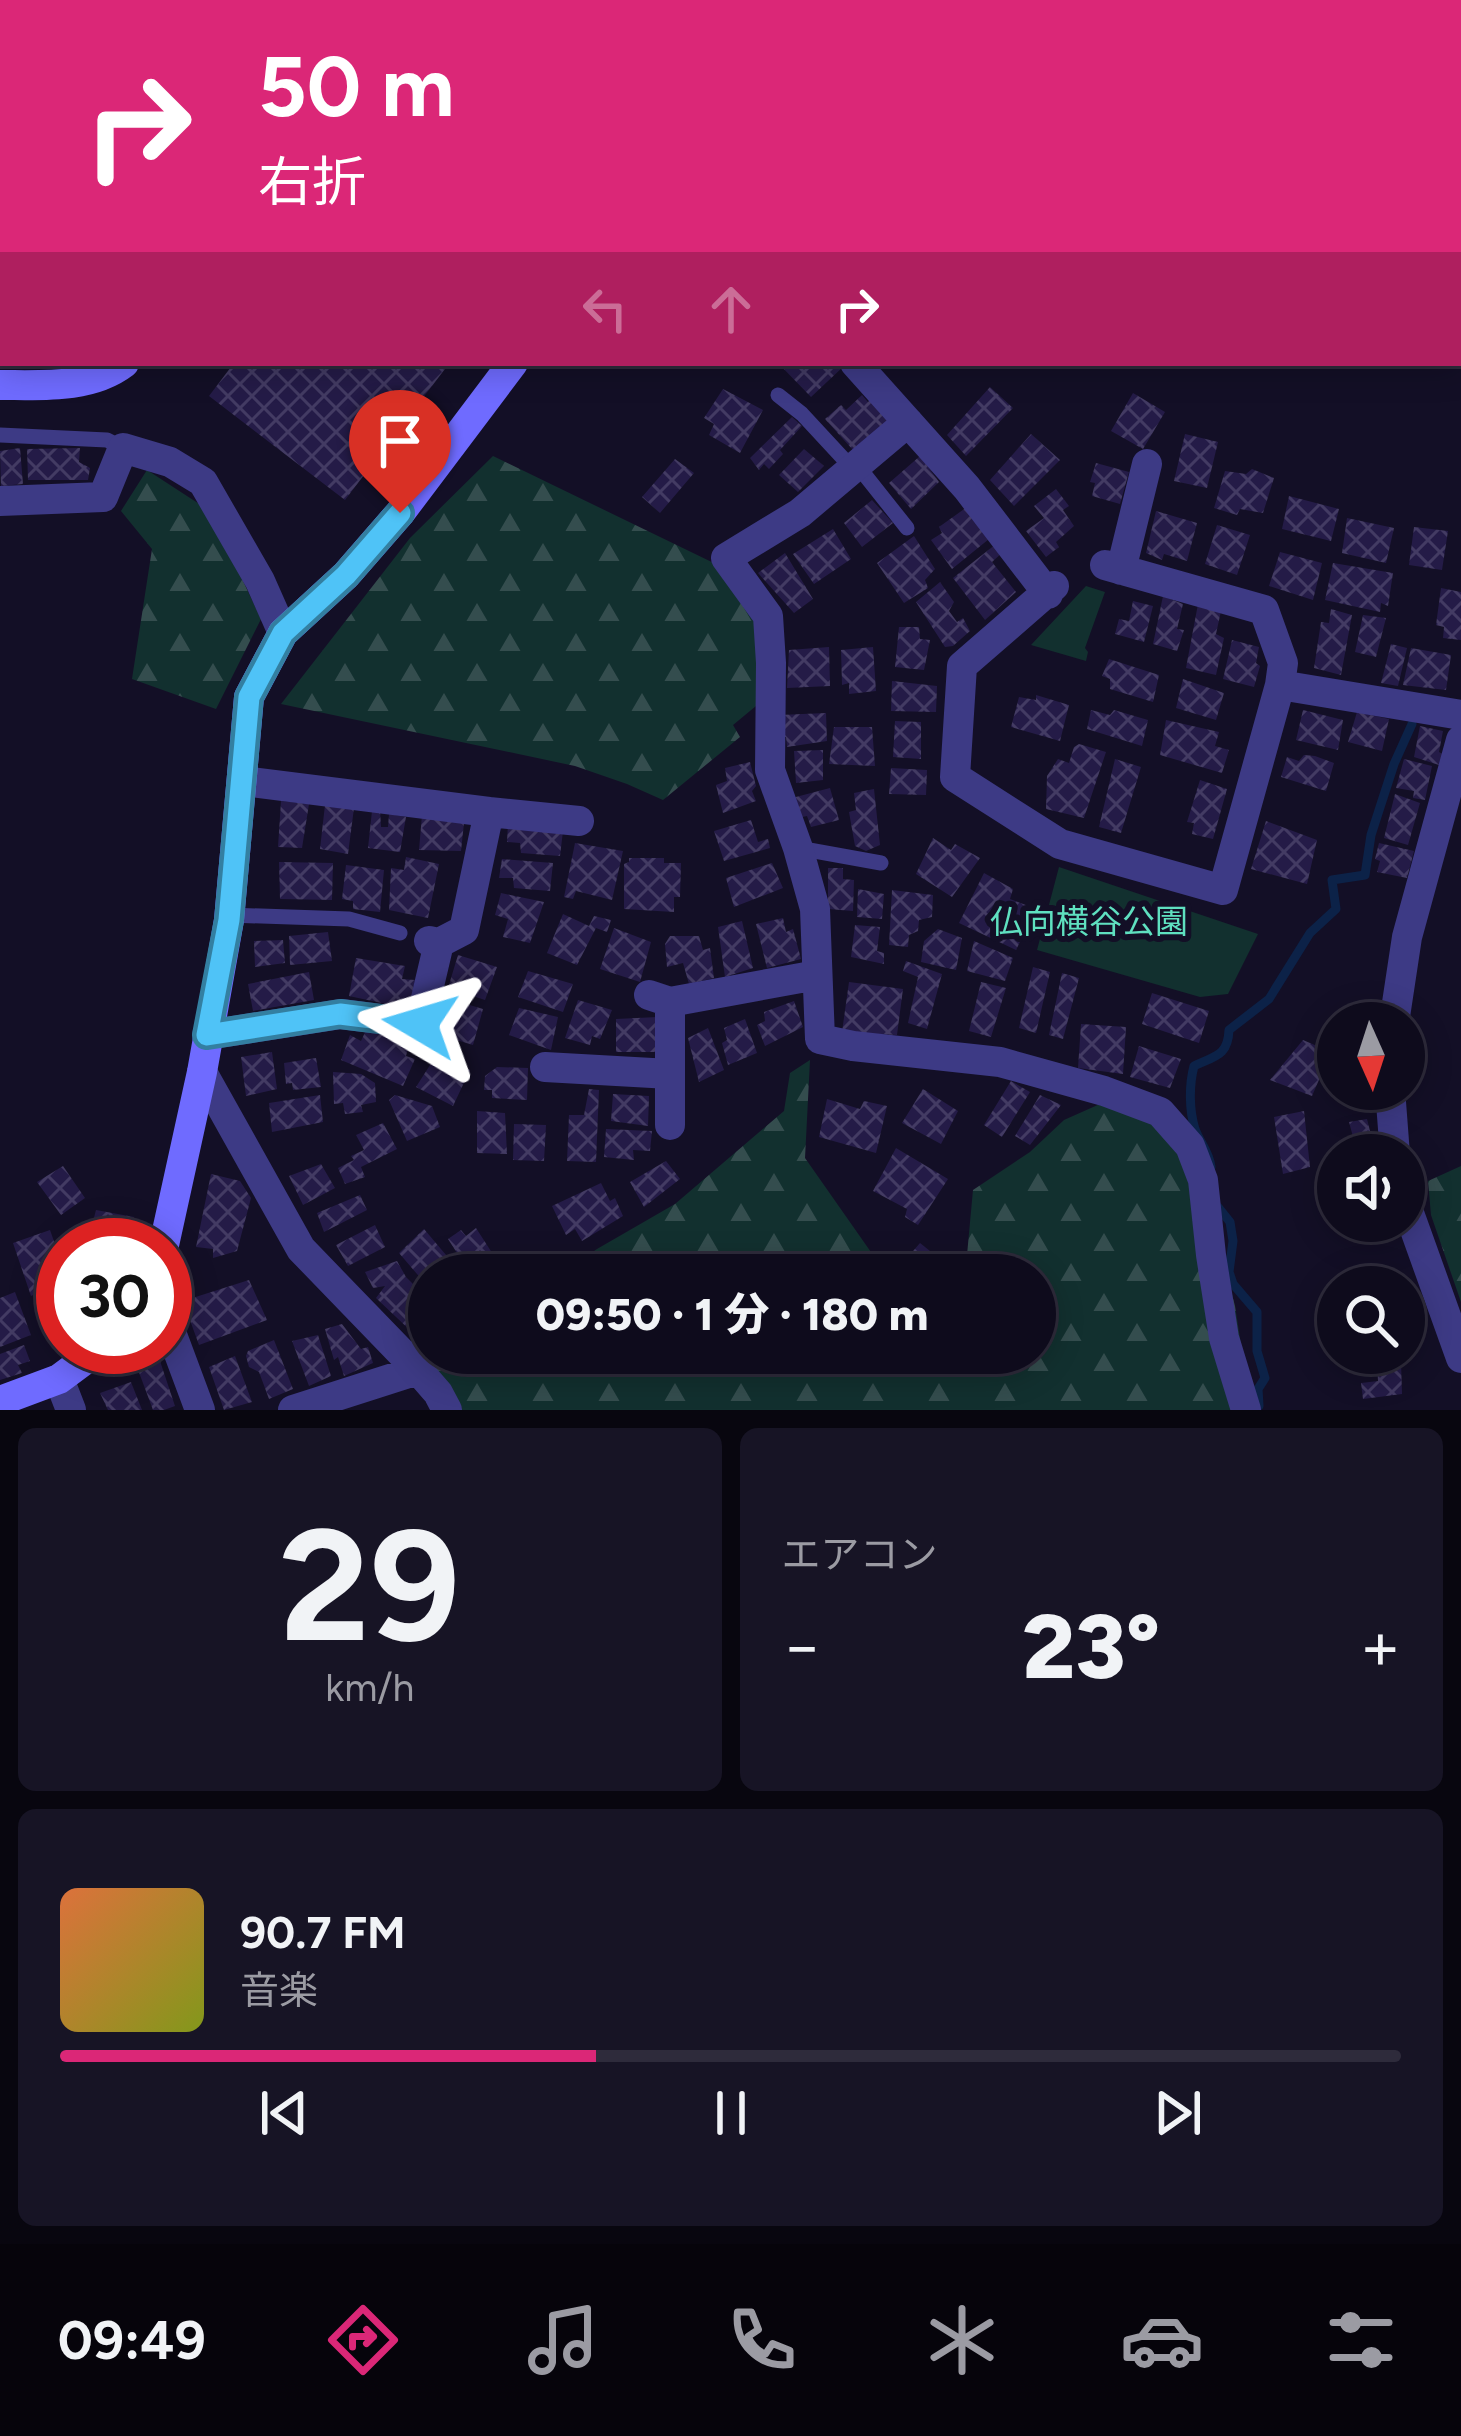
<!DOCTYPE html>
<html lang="ja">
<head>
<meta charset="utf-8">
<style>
  :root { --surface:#0e0b1c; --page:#171425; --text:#f1f3f6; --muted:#9b9ba3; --line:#2e2b3b; --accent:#db2777 }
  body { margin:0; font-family:Figtree,"Noto Sans JP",sans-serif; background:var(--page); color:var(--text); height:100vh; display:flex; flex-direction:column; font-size:45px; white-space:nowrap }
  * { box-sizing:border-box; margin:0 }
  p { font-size:39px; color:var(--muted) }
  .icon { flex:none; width:66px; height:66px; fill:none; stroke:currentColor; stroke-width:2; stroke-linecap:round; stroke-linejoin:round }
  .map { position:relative; height:1410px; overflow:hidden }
  .panel { display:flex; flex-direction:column; gap:18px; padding:18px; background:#08060f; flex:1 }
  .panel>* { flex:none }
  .hud { position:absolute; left:0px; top:0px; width:1461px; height:366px; box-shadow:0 6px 30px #0003,0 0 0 3px var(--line); background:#db2777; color:#fff; overflow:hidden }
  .needle { width:78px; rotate:177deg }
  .controls { position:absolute; left:1317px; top:1002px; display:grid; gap:24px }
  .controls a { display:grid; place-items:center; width:108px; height:108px; border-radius:50%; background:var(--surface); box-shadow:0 6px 30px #0003,0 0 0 3px var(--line); font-size:60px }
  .speed { position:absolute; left:36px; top:1218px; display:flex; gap:24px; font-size:60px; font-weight:700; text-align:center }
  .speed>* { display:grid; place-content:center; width:156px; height:156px; border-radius:50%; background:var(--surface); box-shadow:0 6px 30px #0003,0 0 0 3px var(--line); line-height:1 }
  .speed .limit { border:18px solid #d22; background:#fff; color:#111 }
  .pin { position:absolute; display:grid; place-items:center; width:102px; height:102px; color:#fff; margin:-123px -51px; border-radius:50% 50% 50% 0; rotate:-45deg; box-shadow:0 0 12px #0007 }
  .pin .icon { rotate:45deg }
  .me { position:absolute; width:132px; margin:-66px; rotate:277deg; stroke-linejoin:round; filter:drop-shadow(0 0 9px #0008) }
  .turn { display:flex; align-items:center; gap:42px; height:252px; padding:0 60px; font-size:54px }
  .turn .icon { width:156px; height:156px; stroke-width:2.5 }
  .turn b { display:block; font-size:84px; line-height:102px }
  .lanes { display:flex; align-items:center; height:114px; padding:0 60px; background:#0003; justify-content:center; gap:60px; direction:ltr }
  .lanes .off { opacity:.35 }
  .big { font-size:90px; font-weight:800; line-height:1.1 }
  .panel .card { flex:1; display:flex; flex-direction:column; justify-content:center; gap:18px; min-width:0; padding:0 42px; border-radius:18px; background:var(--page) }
  .panel .dial { align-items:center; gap:0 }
  .dial b { font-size:156px; line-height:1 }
  .song { display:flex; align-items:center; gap:36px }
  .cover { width:144px; height:144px; border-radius:18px; background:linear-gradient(135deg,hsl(20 70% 55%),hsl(70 70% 35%)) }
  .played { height:12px; border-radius:6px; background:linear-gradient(90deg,var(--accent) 40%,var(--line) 40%) }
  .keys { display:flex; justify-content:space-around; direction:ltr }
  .heat { display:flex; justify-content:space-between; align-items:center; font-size:66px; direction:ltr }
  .panel .tiles { flex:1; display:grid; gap:18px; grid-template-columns:1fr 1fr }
  .card:last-child { grid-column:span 2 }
  .trip { position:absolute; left:408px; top:1254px; width:648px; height:120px; border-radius:60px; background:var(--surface); box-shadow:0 6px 30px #0003,0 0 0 3px var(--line); font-weight:800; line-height:120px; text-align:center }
  .menu { display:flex; height:192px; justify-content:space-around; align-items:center; background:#06040b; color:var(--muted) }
  .menu .icon { width:84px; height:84px }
  .menu .on { color:var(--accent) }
  .menu b { font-size:54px; color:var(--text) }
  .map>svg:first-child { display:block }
  .green { fill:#12302f }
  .forest { fill:url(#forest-firs) }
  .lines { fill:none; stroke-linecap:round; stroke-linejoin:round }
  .stream { stroke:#0c2248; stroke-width:9 }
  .building { fill:url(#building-cross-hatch) }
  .lane { stroke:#3d3a85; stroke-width:15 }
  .street { stroke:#3d3a85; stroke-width:30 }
  .secondary { stroke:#6f6bff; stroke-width:30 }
  .highway { stroke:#ff4fa3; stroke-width:36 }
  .route-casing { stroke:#337fa1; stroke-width:30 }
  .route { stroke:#4fc3f7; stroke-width:21 }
  .labels { text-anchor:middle; stroke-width:12; stroke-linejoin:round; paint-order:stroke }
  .park-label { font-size:33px; fill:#5fe0c0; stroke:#130f26 }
</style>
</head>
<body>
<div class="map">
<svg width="1461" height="1410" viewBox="0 0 1461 1410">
  <defs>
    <pattern id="forest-firs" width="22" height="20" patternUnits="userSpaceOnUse" patternTransform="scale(3)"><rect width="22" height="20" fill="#12302f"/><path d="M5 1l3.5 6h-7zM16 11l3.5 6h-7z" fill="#344d4e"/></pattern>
    <pattern id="building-cross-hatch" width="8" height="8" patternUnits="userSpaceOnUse" patternTransform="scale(3)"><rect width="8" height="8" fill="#241b47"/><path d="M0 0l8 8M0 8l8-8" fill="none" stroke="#433b63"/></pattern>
  </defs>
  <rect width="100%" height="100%" fill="#130f26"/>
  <path class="green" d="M1086 586 1105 592 1085 648 1088 652 1086 661 1031 645Z
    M1059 867 1258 934 1228 994 1200 997 1037 950Z"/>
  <path class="forest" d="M493 456 724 568 762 619V701L733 725 740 737 663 800 627 784 575 766 281 704 410 538Z
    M147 470 210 511 261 619 216 709 132 679 152 549 121 511Z
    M810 1060 805 1158 887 1275H559L597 1249 675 1204 784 1111 790 1073Z
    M1118 1096 1166 1122 1218 1239 1235 1306 1251 1410H459L428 1364 444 1353H1035V1275H960L966 1266 973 1190 1030 1152 1064 1120Z
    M1461 1166V1302L1431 1215 1428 1181Z"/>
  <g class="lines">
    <path class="stream" d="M1211 1167C1209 1151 1200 1143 1195 1129 1189 1110 1189 1085 1194 1066 1215 1056 1228 1056 1229 1030L1269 999 1310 933 1336 909 1332 880 1365 875 1371 835 1394 764 1412 724
      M1218 1207 1230 1222 1233 1241 1229 1272 1233 1284 1257 1312V1351L1265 1378 1258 1389 1259 1406"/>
  </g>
  <path class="building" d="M234 363H445L448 365 345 500 209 396Z
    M778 363H842L844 366 811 397Z
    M990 387 1013 408 966 456 947 435Z
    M723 389 763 410 740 453 709 435 714 424 704 418Z
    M1133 393 1165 412 1143 449 1111 431Z
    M862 395 868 402 873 395 892 418 853 450 825 419 841 405 846 410Z
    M792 417 802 426 780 450 783 454 769 469 764 464 759 470 750 458Z
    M1031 434 1060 460 1014 506 990 480Z
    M1185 434 1218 442 1207 488 1174 481Z
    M20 448 23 484 1 486 0 451Z
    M80 448 79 462 90 468 88 480H28L27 449Z
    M804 449 824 466 798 492 779 475Z
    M920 456 939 482 911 509 889 483Z
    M675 459 694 473 660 513 642 497Z
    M1096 463 1129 472 1120 504 1092 496 1095 483 1090 482Z
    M1252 469 1274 478 1263 513 1240 509 1237 515 1214 508 1225 471 1246 474Z
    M1056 489 1069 506 1063 510 1074 526 1056 542 1059 547 1046 557 1026 531 1044 518 1034 506Z
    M1289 496 1339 509 1331 541 1282 529Z
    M872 500 893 523 862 547 844 523Z
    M967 507 989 539 952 569 931 540 942 533 939 527Z
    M1156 511 1197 523 1187 561 1164 554 1162 560 1146 553Z
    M1347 518 1394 528 1386 563 1342 553Z
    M1217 525 1250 535 1237 575 1205 564Z
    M1414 527 1448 531 1442 570 1409 565Z
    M833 529 851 559 814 584 793 554Z
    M914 536 935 569 925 580 928 588 904 603 877 563Z
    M996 544 1003 552 992 562 1016 592 985 620 953 578Z
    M1280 552 1322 563 1313 600 1269 586Z
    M785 553 813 599 794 613 758 573Z
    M1333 563 1393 573 1388 606 1381 603 1380 612 1325 600Z
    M940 582 954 602 949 611 957 622 963 618 970 631 953 646 945 647 916 602Z
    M1441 588 1461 592V640L1443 638 1444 627 1436 625Z
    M1163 596 1183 604 1177 629 1184 630 1177 651 1153 644Z
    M1133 601 1153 606 1144 642 1115 634 1119 619 1129 621Z
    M1198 604 1221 611 1216 634 1224 638 1216 675 1186 668Z
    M1331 609 1352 615 1341 675 1314 668 1321 622 1329 623Z
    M1363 615 1386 618 1376 657 1355 652Z
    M899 627H919L920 639 930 640 924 670 895 667Z
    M1232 640 1259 647 1256 663 1260 666 1254 687 1223 679Z
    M1391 644 1407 648 1398 686 1381 683Z
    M829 647 830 686 787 688 789 650Z
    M873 647 876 691 849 694V683L842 685 841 650Z
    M1411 648 1451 655 1446 690 1403 685Z
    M1109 659 1159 675 1153 702 1110 689V679L1102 676Z
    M1183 679 1224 693 1216 720 1176 708Z
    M892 681 937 686 936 712 891 711Z
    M1036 695 1069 705 1060 741 1011 727 1019 697 1036 700Z
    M1091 710 1110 715 1114 710 1148 720 1142 746 1087 729Z
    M1303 710 1343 720 1338 750 1296 740Z
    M1357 712 1389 719 1382 751 1348 742Z
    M826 713 827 741 787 747 786 737H778L779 715Z
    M1166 720 1219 732 1215 746 1229 750 1222 773 1160 755Z
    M895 721 921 722V759L893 757Z
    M1420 726 1443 731 1439 752 1446 756 1442 766 1414 757Z
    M834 727H872L875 766 829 764Z
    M1079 744 1106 752 1084 818 1046 809 1047 776 1058 759 1069 763 1074 747Z
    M823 750V780L796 783 794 751Z
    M1304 755 1315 756 1334 763 1326 791 1281 777 1287 757 1299 761Z
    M1115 759 1141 767 1121 833 1099 827Z
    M1404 759 1432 766 1425 800 1413 798 1414 791 1396 788Z
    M750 762 756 786 752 791 756 801 723 813 716 785 727 781 725 768Z
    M891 768 927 770 926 795 889 794Z
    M1200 780 1227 789 1213 839 1192 834 1194 823 1187 822Z
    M830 788 839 820 811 827 807 816 798 818 792 798Z
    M874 789 880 845 866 851 855 846 849 812 856 810 854 793Z
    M1395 794 1420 803 1408 845 1384 838Z
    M281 801 309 804 302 848 278 847Z
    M325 805 354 808 348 854 320 849Z
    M380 810 381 827H388L389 814 406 817 400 852 368 848 372 811Z
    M422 815 464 823 461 851 419 850Z
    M751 820 758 842 768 839 770 848 724 861 714 831Z
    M1266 821 1317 840 1307 884 1251 869Z
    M508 823 563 831 560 856 521 853 520 843 507 842Z
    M933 838 951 850 955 844 980 858 952 897 916 874Z
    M575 843 623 851 612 900 576 891 573 899 564 897Z
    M1379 843 1414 851 1407 878 1377 872 1380 861 1375 859Z
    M406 857 439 864 428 918 389 910 391 868 404 870Z
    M629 858H664V863H681L680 897H674V912L624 909V864L629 862Z
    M502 859 553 863 550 891 514 888 513 878H499Z
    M279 862 333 863 332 900 280 899Z
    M772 863 783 888 734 907 726 878Z
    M346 865 384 870 380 912 353 909V901L342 899Z
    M828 868H843V879L854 880 853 911 828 909Z
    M984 873 1013 889 1010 899 1036 909 1016 950 959 923Z
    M858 889 884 894 882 919 857 917Z
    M892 890 933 895 932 917 919 920 918 931 909 935 908 947 889 945Z
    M501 893 544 902 530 943 503 937 508 919 495 915Z
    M563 914 589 926 594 916 611 920 607 932 596 928 577 965 547 953Z
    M783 918 786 932 793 929 801 959 767 968 756 924Z
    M742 921 753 968 725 977 718 927Z
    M855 925 880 927 877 951 884 953V964L851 957Z
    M614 928 651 942 640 982 600 969Z
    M938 929 962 938 956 970 921 962 924 941Z
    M328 932 332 961 290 965 289 936Z
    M670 936H699L703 950 710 948 714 978 689 984 683 963 667 967 665 944Z
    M283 940 285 963 255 967 254 941Z
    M974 941 1013 958 1005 981 967 971Z
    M458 955 497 967 485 1000 448 988Z
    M356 958 405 966 402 979 415 980 409 1009 349 996Z
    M906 961 942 974 927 1029 908 1023 918 977 903 971Z
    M1033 967 1050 972 1036 1033 1019 1028Z
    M528 971 573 984 563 1012 518 997Z
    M309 972 314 1000 253 1011 248 984Z
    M1062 973 1079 978 1063 1039 1049 1035Z
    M849 982 903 989 897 1035 842 1032Z
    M981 982 1006 988 991 1037 969 1031Z
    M1152 993 1209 1011 1199 1043 1142 1024Z
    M443 997 483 1009 473 1045 433 1033Z
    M578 1000 612 1010 600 1039 592 1036 590 1045 565 1038Z
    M794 1001 803 1027 765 1046 757 1025 765 1021 764 1012Z
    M519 1008 558 1017 551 1050 509 1035Z
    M658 1017 656 1052H616V1019Z
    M745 1019 757 1053 728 1065 722 1043 727 1040 724 1028Z
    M1081 1024 1126 1027 1123 1074 1078 1068Z
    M367 1028 409 1045 406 1056 415 1059 403 1086 341 1060 350 1035 361 1041Z
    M708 1028 724 1070 699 1082 688 1038Z
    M1303 1040 1331 1052 1312 1096 1270 1080Z
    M1139 1046 1181 1059 1170 1088 1130 1077Z
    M272 1052 277 1089 246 1096 241 1057Z
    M437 1054 470 1070 453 1106 416 1087Z
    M316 1058 321 1087 293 1090 292 1083 286 1084 284 1063Z
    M497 1067 528 1068 527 1100 492 1098V1090H484L485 1076Z
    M333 1072 361 1074 375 1083 376 1102 361 1105 363 1112 345 1114 343 1103 334 1104Z
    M1011 1081 1030 1092 1002 1137 984 1125Z
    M589 1089 599 1090 596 1162 567 1161 569 1115H584Z
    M923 1089 958 1111 941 1144 902 1123Z
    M613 1094 649 1096 648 1126 611 1121Z
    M320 1095 323 1122 272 1132 269 1103Z
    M395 1095 432 1106 440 1127 407 1141 389 1100Z
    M1040 1095 1061 1105 1030 1145 1015 1136Z
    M827 1099 860 1109 864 1101 887 1106 876 1153 819 1137Z
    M477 1111 505 1113 507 1154 477 1153Z
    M1304 1111 1310 1167 1283 1174 1274 1117Z
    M1367 1119 1376 1155H1358L1349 1122Z
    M383 1123 397 1149 361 1167 365 1177 345 1184 338 1168 354 1160 351 1156 364 1150 356 1135Z
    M514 1124 546 1125 544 1161 513 1160Z
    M606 1129 652 1131 650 1151 633 1150 634 1160 604 1157Z
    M896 1148 948 1179 918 1225 905 1217 907 1209 873 1191Z
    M666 1161 680 1179 644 1207 630 1182Z
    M321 1164 335 1188 303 1205 289 1176Z
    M63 1166 85 1198 61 1215 37 1182Z
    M211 1174 240 1181 251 1198 237 1251 213 1258V1249L196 1247Z
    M601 1183 610 1201 615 1198 623 1216 582 1241 575 1229 566 1235 552 1206Z
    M360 1195 367 1210 324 1232 317 1213Z
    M96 1210 134 1217 126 1245H87Z
    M375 1225 385 1247 348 1266 336 1245Z
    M476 1228 496 1259 482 1269 478 1262 468 1270 448 1239 461 1230 466 1236Z
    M424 1229 463 1275H429V1288L399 1253Z
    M50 1230 63 1267V1281L31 1296 13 1243Z
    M920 1243 950 1267 942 1275H898L895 1272Z
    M397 1261 406 1277 429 1300V1324L415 1335 376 1298 385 1286 373 1288 365 1272Z
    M249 1280 267 1320 199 1345 183 1301Z
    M15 1292 31 1335 0 1347V1298Z
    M342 1324 361 1349 368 1347 373 1363 344 1376 338 1357 334 1360 325 1329Z
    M318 1335 331 1376 309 1386 292 1341Z
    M274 1340 293 1389 269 1399 259 1372 249 1367 246 1356 248 1351Z
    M24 1345 30 1361 18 1365 22 1373 0 1380V1354Z
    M157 1352 175 1406 164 1410H153L134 1359Z
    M235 1356 252 1402 224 1410 209 1367Z
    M1401 1361 1402 1394 1363 1399 1361 1383 1378 1381 1377 1363Z
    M131 1382 142 1410H108L100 1393Z"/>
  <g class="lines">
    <path class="lane" d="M673 3 676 0
      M0 313H3
      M778 395 802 414 852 468
      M0 435 107 440 123 448
      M857 465 907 528
      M798 848 881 863
      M229 915 349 919 400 933
      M517 1259 524 1275
      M404 1355 429 1339"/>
    <path class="street" d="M846 3 848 0
      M1044 3 1053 0
      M855 363 967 488 1048 594
      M908 422 800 513 726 558 768 616 771 663 770 770 798 848 815 909 820 1039 853 1046 1000 1062 1104 1091 1160 1112 1190 1146 1203 1180 1211 1255 1224 1338 1246 1410
      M0 501 103 497 123 448 170 462 203 482 260 581 283 633
      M1121 570 1147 464
      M1054 586 962 666 955 777 1060 844 1223 890 1280 685 1283 663 1264 610 1105 565
      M1280 685 1461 715
      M243 781 489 812 464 930 439 943 429 941
      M489 812 579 821
      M649 995 670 1002 817 975
      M1394 1023 1407 937 1461 740
      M207 1035 341 1014 420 1024 439 943
      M545 1067 670 1074
      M202 1072 301 1249 418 1370 438 1393 447 1410
      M1390 1089 1395 1155
      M670 1125V1002
      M1404 1199 1461 1358
      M165 1316 200 1410
      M59 1379 71 1410
      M293 1410 418 1370"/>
    <path class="secondary" d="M552 3 555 0
      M0 385C41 385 90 389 124 363
      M164 1245 202 1072 229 920 249 697 283 633 346 575 400 513 513 363
      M0 1401 59 1379 102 1347"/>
    <path class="highway" d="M61 3 68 0
      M142 3 149 0
      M219 3 226 0
      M281 3 288 0
      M0 31 3 29
      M0 67 3 65"/>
  </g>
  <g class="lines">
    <g class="route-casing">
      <path id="route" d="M400 513 346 575 283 633 249 697 229 920 207 1035 340 1014 420 1024"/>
    </g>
    <use href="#route" class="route"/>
  </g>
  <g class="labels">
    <g class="park-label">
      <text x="1089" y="933">仏向横谷公園</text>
    </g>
  </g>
</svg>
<div class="controls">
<a><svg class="needle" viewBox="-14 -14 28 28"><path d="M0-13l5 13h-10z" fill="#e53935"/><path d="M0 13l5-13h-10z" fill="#9b9ba3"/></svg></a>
<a><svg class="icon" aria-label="sound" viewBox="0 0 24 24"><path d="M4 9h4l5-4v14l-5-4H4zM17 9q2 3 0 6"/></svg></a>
<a><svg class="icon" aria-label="search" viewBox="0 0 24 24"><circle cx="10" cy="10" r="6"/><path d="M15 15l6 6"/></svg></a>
</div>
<div class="speed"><div class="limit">30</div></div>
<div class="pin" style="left:400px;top:513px;background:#d93025"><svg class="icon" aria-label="arrive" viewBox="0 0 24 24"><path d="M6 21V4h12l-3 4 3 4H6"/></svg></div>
<svg class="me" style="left:420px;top:1024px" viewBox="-20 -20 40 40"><path d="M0-17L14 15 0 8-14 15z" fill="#4fc3f7" stroke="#fff" stroke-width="4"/></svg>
<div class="trip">09:50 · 1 分 · 180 m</div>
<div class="hud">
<div class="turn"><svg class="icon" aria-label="right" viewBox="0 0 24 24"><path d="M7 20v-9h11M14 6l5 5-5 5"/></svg><div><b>50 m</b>右折</div></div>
<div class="lanes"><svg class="icon off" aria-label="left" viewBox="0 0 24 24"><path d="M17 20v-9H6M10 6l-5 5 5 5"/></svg><svg class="icon off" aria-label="ahead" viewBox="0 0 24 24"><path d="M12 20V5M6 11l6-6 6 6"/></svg><svg class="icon" aria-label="right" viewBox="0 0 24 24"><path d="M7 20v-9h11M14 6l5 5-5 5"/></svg></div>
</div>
</div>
<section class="panel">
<div class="tiles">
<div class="card dial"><b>29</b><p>km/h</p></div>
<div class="card"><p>エアコン</p>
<div class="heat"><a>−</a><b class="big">23°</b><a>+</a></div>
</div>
<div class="card">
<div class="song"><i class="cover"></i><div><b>90.7 FM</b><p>音楽</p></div></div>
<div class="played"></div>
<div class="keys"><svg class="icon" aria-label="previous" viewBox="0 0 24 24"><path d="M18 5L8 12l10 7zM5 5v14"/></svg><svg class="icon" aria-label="pause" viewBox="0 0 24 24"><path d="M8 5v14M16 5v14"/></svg><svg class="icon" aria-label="next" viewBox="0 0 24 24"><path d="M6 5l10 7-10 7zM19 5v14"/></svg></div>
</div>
</div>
</section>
<nav class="menu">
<b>09:49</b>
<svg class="icon on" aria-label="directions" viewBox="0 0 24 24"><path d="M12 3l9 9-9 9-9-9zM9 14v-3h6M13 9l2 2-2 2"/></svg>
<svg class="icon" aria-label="music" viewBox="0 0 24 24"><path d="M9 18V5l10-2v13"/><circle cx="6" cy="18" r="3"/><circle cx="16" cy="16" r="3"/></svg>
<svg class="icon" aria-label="phone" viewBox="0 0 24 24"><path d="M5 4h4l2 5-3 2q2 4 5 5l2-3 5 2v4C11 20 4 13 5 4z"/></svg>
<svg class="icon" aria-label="climate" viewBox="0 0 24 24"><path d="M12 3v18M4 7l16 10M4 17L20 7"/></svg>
<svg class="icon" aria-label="car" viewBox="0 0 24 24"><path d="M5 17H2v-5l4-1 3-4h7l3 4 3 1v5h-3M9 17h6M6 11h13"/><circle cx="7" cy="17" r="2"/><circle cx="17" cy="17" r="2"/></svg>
<svg class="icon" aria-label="filters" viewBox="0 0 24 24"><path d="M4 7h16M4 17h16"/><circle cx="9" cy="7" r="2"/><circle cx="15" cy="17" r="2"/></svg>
</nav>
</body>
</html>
